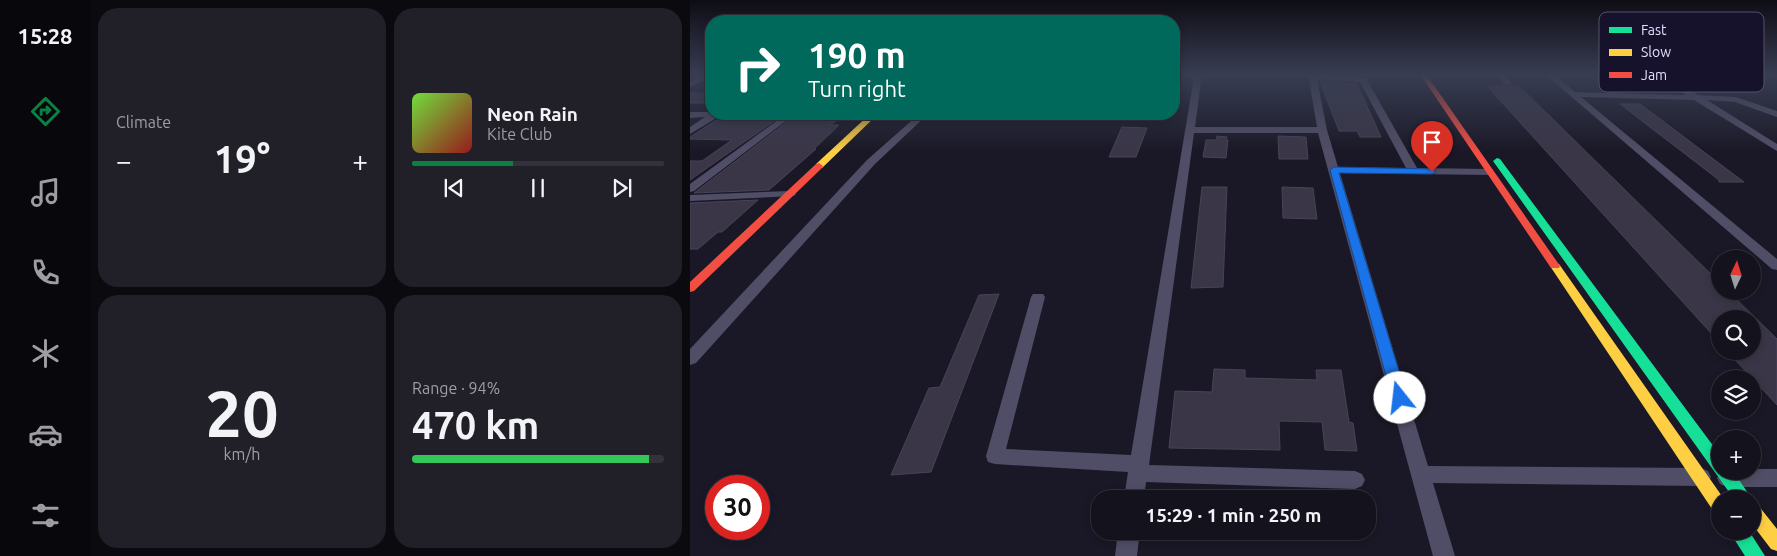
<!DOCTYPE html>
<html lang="en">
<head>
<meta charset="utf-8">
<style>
  :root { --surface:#14121c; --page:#212029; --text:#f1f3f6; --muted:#9d9ea3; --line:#33323b; --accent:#0b8043 }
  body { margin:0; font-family:Ubuntu,sans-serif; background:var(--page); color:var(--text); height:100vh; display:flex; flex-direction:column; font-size:19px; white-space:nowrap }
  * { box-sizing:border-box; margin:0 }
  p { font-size:16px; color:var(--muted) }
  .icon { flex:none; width:28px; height:28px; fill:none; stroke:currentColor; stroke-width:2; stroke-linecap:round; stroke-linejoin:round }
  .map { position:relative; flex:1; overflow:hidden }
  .side { display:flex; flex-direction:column; gap:8px; padding:8px; background:#0b0a0f; width:600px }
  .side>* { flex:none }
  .top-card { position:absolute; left:15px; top:15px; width:475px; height:105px; border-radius:20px; box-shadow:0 2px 8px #0003,0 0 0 1px var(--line); background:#00695c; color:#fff; overflow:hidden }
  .needle { width:32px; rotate:4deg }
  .fabs { position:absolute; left:1021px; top:250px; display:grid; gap:10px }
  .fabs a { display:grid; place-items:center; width:50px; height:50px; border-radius:50%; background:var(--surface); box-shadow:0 2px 8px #0003,0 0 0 1px var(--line); font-size:25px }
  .speed { position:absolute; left:15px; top:475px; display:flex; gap:10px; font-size:25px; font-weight:700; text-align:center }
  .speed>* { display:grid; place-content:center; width:65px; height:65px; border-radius:50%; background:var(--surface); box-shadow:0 2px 8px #0003,0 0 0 1px var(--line); line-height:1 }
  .speed .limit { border:8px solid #d22; background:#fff; color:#111 }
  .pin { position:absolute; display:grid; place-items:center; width:42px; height:42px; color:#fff; margin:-51px -21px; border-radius:50% 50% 50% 0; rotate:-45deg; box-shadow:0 0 5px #0007 }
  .pin .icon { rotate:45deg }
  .me { position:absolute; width:55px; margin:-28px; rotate:344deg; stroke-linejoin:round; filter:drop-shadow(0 0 4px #0008) }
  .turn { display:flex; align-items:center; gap:18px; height:105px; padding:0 20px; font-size:22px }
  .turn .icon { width:65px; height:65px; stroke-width:2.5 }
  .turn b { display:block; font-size:35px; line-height:42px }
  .big { font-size:38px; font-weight:700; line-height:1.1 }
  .side .card { flex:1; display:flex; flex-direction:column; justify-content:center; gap:8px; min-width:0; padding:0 18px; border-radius:20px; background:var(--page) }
  .side .dial { align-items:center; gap:0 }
  .dial b { font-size:65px; line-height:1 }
  .song { display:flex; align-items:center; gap:15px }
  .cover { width:60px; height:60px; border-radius:8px; background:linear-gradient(135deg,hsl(100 70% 55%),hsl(0 70% 35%)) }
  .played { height:5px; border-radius:2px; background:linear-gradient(90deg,var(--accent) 40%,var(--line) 40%) }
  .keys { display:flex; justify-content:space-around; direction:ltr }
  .heat { display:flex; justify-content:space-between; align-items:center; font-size:28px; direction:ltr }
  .charge { height:8px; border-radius:4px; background:linear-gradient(90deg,#34c759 94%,var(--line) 0) }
  .side .tiles { flex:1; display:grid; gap:8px; grid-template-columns:repeat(2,1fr) }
  .trip { position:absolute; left:401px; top:490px; width:285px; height:50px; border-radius:20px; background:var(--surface); box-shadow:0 2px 8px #0003,0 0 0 1px var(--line); font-weight:700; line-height:50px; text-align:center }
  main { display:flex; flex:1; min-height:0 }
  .menu { display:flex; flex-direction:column; width:90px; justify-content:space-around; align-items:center; background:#08070b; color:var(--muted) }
  .menu .icon { width:35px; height:35px }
  .menu .selected { color:var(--accent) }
  .menu b { font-size:22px; color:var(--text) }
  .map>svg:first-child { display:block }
  .building { fill:#3a3647; stroke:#484358 }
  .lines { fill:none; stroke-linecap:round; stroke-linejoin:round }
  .street { fill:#504e66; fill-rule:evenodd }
  .fast { fill:#16e098; fill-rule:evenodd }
  .slow { fill:#ffcf43; fill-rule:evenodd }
  .jam { fill:#f24e42; fill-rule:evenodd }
  .route { fill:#1a73e8; stroke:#114b97 }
  .key { fill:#17122c; stroke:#544f6b; stroke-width:1 }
  .key-label { font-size:14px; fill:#e3ddff }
</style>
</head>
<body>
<main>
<nav class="menu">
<b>15:28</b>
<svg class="icon selected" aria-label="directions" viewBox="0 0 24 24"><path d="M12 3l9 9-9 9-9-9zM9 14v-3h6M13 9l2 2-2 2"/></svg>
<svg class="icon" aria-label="music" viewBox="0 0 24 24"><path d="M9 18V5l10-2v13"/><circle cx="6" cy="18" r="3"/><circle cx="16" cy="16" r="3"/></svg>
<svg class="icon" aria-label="phone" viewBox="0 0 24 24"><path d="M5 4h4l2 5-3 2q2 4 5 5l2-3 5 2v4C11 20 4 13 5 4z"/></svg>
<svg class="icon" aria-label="climate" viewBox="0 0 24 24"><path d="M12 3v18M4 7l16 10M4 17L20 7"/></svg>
<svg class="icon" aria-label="car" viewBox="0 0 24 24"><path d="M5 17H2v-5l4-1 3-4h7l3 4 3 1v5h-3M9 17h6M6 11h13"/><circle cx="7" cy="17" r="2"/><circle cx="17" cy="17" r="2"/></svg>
<svg class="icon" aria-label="filters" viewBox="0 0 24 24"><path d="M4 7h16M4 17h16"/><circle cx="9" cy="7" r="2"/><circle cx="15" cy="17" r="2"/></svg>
</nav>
<section class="side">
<div class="tiles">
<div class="card"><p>Climate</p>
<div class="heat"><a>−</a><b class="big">19°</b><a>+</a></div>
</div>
<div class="card">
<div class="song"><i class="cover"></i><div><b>Neon Rain</b><p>Kite Club</p></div></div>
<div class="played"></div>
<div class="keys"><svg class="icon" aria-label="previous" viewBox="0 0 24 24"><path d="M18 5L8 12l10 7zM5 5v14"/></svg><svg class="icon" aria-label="pause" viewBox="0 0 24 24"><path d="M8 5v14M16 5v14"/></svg><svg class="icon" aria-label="next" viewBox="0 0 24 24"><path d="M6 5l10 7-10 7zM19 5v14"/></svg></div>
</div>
<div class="card dial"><b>20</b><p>km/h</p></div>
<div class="card"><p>Range · 94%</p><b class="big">470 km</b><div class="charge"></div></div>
</div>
</section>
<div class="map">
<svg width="1087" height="556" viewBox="0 0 1087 556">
  <rect width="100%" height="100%" fill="#1a1826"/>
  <path class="building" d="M630 81 667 84 691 137H670L667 131H649Z
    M797 86H829L1030 283V291H1038L1087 339V405L1037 351H1062V319H1030V343Z
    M0 93H21V103H0Z
    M930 104H950L1054 182H1029V180Z
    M106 115H118L114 118 149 119 140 125H149L124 149H126L79 190 4 193Z
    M28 119H87L0 180V161H12L42 140 0 139V137Z
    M432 127 457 128 446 157H419Z
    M527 136 537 137 536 140H538L536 158 513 157 516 140H526Z
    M588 136 616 137 618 159H589Z
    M512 187H537L533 287 501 288Z
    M592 187 623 188 627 219 593 218Z
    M68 200 32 232H28L8 249H0V203Z
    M309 294 241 472 201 475 239 388 250 387 289 295Z
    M524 369 555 370V378L627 380 626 370H651L659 422 663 423 667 451 635 450 632 422 589 421 590 450 479 448 485 391 522 392Z"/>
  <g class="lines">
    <path class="street" d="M15 74H21V77L0 87V82Z
      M484 74H512L505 127H627L618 74 676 78 727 168 799 169 804 172 799 175 650 173 738 466 1011 468 1018 471 1021 477 1018 483 1011 486 743 483 765 556H743L628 133H504L459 465 665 471 672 474 675 480 672 486 665 489 456 482 454 499H434L438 472 305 464 298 462 296 456 341 297 343 294H353L355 297 316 449 441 455 504 77H484ZM627 79 670 82 716 168 648 167 637 130Z
      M806 74H814L822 83 815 85Z
      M855 74H864L885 92 996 95 965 74H974L1008 95 1046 97 1087 111V117L1045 102 1017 100 1087 144V151L1004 100 891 97 1087 259V270L1082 269Z
      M0 112H21V114H50L46 117H28L0 134V127L15 117 0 118Z
      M96 114H105L4 191 0 192V184Z
      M229 114H238L185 164 6 363 0 365V349L177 160Z
      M100 191 104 192 106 194 104 196 0 201V195Z
      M1062 469H1087V487H1037L1030 484 1027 478 1032 471H1062Z
      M428 531H450L447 556H425Z"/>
    <path class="fast" d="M807 158 810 159 1030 455V471H1043L1062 499H1044L803 161Z
      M1039 531H1059L1075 556H1055Z"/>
    <path class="slow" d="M180 114H188L132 168H126V164Z
      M865 263 869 264 1034 499H1030V515L1024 512 860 266Z
      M1062 502 1068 505 1087 529V551L1081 549 1062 524Z"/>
    <path class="jam" d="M730 74H736L870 266 869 268H861Z
      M129 163 133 166 132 168 4 291 0 292V282L126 164Z"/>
  </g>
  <linearGradient id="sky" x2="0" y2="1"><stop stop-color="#0e0d15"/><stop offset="0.49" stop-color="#383d52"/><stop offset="1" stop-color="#383d52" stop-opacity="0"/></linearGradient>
  <rect width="1087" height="152" fill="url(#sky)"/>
  <path class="route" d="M644 167 742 169 746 172 742 174 649 173 717 398 715 402 710 404 705 402 702 398 640 170Z"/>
  <rect x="909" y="12" width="165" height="80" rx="8" class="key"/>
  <rect x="919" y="27" width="23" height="6" fill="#16e098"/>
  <rect x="919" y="49" width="23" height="7" fill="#ffcf43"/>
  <rect x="919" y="72" width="23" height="6" fill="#f24e42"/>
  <g class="key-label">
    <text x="951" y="35">Fast</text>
    <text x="951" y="57">Slow</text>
    <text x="951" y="80">Jam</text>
  </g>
</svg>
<div class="fabs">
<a><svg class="needle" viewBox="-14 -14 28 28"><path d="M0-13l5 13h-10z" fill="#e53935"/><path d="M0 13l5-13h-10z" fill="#9d9ea3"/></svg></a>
<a><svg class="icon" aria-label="search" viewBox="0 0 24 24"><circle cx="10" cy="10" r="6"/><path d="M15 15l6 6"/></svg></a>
<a><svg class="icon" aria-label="layers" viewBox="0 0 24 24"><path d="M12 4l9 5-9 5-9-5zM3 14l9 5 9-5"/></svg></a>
<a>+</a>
<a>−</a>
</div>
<div class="speed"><div class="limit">30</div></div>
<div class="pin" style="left:742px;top:172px;background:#d93025"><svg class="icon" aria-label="arrive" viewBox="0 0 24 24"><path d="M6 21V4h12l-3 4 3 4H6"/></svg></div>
<svg class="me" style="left:710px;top:398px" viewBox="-20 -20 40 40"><circle r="19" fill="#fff"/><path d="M0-13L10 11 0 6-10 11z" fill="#1a73e8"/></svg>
<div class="trip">15:29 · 1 min · 250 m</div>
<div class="top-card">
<div class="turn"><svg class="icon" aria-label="right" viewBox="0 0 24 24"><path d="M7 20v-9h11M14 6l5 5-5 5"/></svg><div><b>190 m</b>Turn right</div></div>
</div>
</div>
</main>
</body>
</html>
